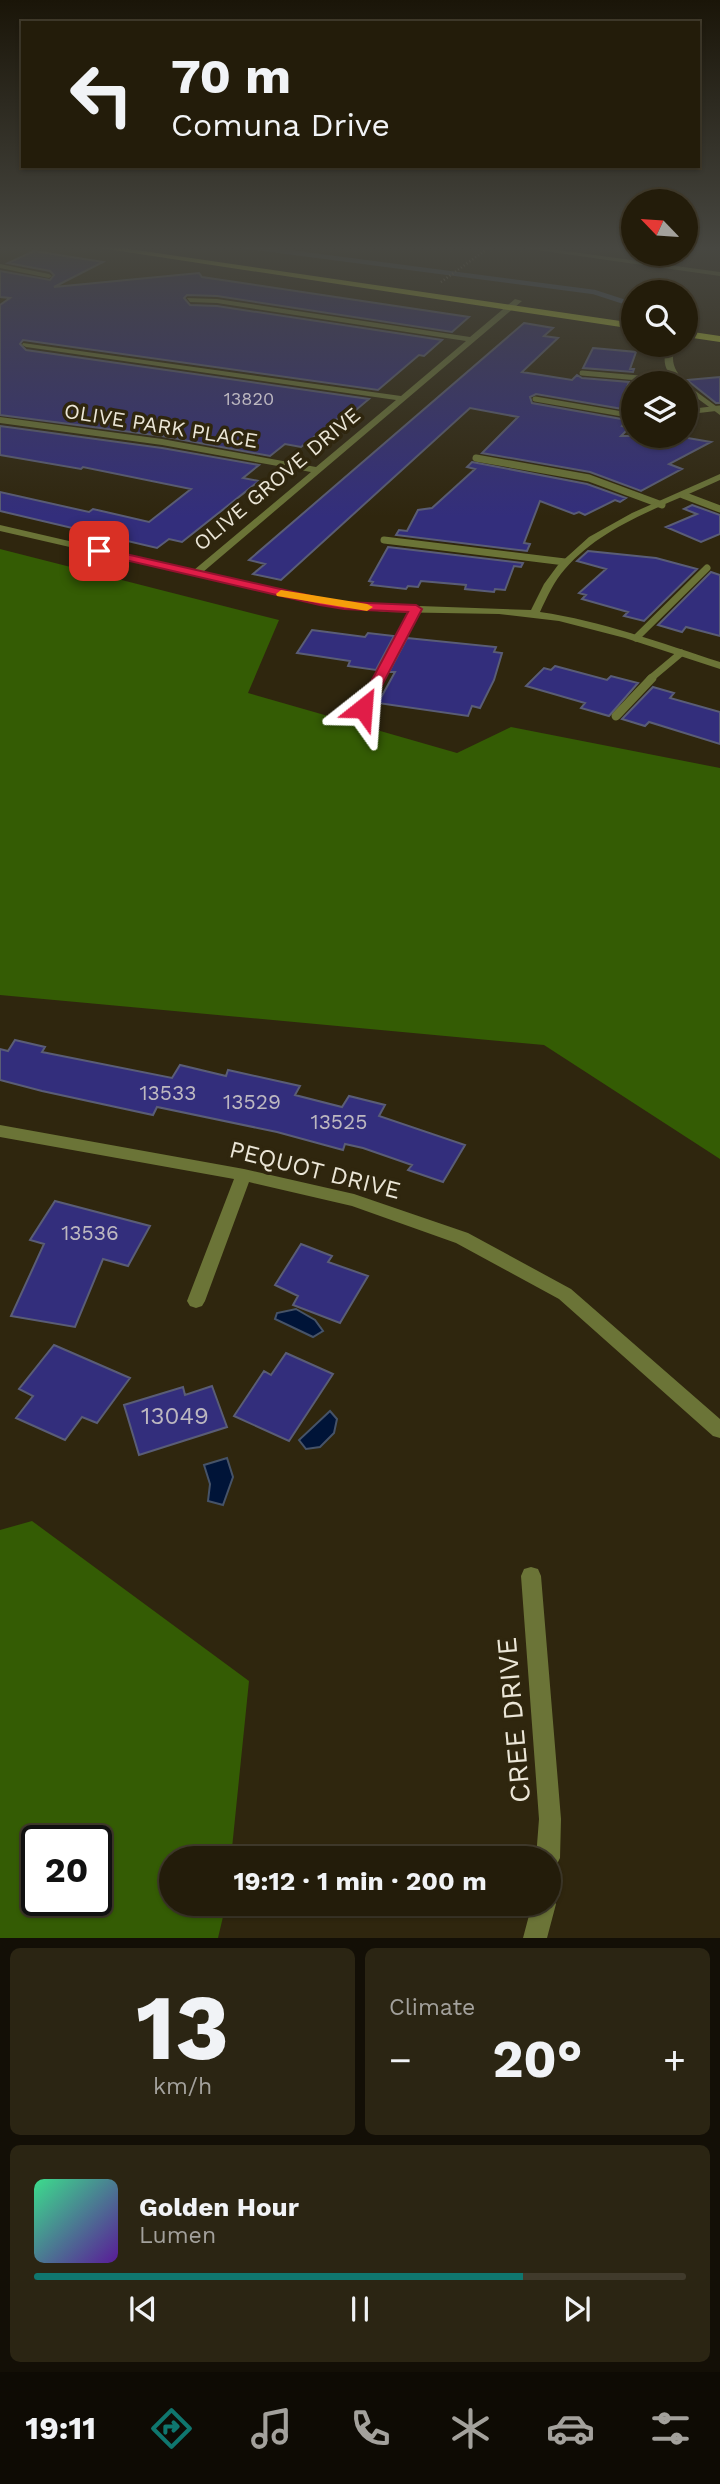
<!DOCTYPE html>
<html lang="en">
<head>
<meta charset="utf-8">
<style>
  :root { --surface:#231c0a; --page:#2b2513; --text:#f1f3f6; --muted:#a3a19c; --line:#403a2b; --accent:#0f766e }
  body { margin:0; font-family:"Work Sans",sans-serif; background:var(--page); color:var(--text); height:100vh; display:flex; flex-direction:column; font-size:26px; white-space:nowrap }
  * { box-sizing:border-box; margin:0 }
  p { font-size:23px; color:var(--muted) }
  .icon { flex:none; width:38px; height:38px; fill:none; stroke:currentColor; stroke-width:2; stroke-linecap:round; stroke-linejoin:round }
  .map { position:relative; height:1938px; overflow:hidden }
  .sheet { display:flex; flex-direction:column; gap:10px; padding:10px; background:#130f06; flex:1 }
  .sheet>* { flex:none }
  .guide { position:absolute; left:21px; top:21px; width:679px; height:147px; border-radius:0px; box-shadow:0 2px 5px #0004,0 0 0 2px var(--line); background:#231c0a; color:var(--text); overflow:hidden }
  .needle { width:46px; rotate:295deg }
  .buttons { position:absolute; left:621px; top:189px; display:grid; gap:14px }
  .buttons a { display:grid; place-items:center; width:77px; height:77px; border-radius:50%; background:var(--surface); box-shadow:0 2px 5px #0004,0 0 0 2px var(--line); font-size:35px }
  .speed { position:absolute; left:21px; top:1825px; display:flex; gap:14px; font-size:35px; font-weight:700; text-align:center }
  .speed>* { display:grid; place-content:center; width:91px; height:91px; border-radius:50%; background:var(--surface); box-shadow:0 2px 5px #0004,0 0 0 2px var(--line); line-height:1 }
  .speed .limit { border:4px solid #111; border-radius:10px; background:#fff; color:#111 }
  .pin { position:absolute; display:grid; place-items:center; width:60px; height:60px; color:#fff; margin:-30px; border-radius:14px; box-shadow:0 4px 10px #0006 }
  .me { position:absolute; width:77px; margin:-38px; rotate:28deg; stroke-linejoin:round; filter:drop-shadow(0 0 5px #0008) }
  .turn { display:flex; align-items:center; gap:24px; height:147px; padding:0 35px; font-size:32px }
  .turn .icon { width:91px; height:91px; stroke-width:2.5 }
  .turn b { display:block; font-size:49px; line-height:60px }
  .big { font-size:52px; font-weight:700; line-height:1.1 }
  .sheet .card { flex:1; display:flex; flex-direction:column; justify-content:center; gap:10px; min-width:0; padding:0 24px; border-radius:10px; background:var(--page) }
  .sheet .dial { align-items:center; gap:0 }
  .dial b { font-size:91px; line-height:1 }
  .song { display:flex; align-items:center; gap:21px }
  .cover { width:84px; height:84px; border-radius:10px; background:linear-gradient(135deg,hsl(150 70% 55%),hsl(270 70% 35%)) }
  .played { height:7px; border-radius:4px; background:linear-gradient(90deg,var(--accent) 75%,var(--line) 75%) }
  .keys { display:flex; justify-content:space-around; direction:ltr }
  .heat { display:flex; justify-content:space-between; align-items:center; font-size:38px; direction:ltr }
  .sheet .tiles { flex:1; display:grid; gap:10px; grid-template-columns:1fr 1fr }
  .card:last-child { grid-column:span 2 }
  .trip { position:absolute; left:159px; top:1846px; width:402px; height:70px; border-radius:35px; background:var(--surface); box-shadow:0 2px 5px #0004,0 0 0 2px var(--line); font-weight:700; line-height:70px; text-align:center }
  .tabs { display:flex; height:112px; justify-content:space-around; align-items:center; background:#0e0b04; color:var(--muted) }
  .tabs .icon { width:49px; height:49px }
  .tabs .on { color:var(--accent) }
  .tabs b { font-size:32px; color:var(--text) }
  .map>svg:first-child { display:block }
  .green { fill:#345c04; fill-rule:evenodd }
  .water { fill:#001438; stroke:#465368; stroke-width:2 }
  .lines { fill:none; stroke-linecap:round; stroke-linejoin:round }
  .stream { stroke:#465368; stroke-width:4.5 }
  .building { fill:#332e7c; stroke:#5a5d76; stroke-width:2 }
  .path { stroke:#847c68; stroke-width:2.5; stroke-dasharray:1 2.5; stroke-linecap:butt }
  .lane-far2 { stroke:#6b7437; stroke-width:5 }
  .lane-far1 { stroke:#6b7437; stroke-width:7 }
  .lane { stroke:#6b7437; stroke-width:9 }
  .street { fill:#6b7437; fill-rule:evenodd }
  .primary { fill:#b0c031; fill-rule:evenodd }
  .route { fill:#e11d48; stroke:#92132f; stroke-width:2 }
  .slow { fill:#f59e0b }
  .labels { text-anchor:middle; stroke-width:7; stroke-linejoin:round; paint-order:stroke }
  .far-number-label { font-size:18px; fill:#bdb8c0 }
  .far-street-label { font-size:21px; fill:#ebe6d7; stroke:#2f260e }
  .number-label { font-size:21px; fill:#bdb8c0 }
  .street-label { font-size:24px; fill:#ebe6d7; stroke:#2f260e }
  .near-number-label { font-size:24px; fill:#bdb8c0 }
  .near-street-label { font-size:28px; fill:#ebe6d7; stroke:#2f260e }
</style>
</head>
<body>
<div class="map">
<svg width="720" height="1938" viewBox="0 0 720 1938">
  <rect width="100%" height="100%" fill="#2f260e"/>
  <path class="green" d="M0 549 279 620 248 693 457 753 511 727 720 768V1159L544 1045 0 995Z
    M32 1521 249 1681 231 1858H172V1904H226L218 1938H0V1530ZM37 1841H96V1900H37Z"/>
  <path class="water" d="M296 1309 315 1320 323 1331 313 1337 275 1319 277 1313Z
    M330 1411 337 1419 334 1433 320 1447 306 1449 299 1440Z
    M227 1458 233 1477 223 1505 208 1501 210 1484 204 1465Z"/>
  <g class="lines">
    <path class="stream" d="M242 246 594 292 634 305"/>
  </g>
  <path class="building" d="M34 251 103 262 54 287 199 273 202 277 469 317 452 332 217 296 187 295 184 298 190 305 217 306 442 340 424 356 419 355 378 390 23 340 20 344 26 350 369 399 344 420 337 419 301 447 285 444 270 456 162 436 0 415V305L10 298 0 297V271L50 280 54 275 50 271 8 263Z
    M524 323 553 328 544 336 558 338 522 372 572 380 577 375 582 378 629 382 627 387 634 386V411L536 394 530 397 532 403 627 420 622 426 629 428 621 436H676L711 442 669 464 682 469 641 491 590 472 482 453 518 417 470 408 281 580 253 574 265 564 249 560Z
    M593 348 636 352 630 369H634L633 372 583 368Z
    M720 377V403H716L687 380Z
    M0 426 162 448 259 465 243 478 259 481 182 542 169 539 157 548 0 511V492L89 512 93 509 149 522 191 489 83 467 81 469 0 455Z
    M472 462 587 484 626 498 620 502 615 500 585 515 579 512 574 514 540 501 524 543 530 544 527 551 396 535 399 530 407 531 418 510 432 508 475 469 467 467Z
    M692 505 720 515V534L701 542 666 527 697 514 684 509Z
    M388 547 523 563 521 567 514 566 505 590 495 589 494 592 465 589 466 585 421 581 418 587 408 586 406 589 371 585 373 582 369 581Z
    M588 551 656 558 697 569 644 621 624 616 628 612 582 599 586 595 579 593 606 569 577 561Z
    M711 572 720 575V636L686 627 682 632 658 625Z
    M312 630 365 637 368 633 394 636 376 670 348 666 350 661 297 653Z
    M407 638 496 647 494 652 502 653 494 680 480 708 472 706 468 716 378 703 395 672H389Z
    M555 666 607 680 611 676 638 683 609 716 581 708 585 703 526 686 544 668 551 670Z
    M653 687 674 693 670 698 720 712V744L649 722 645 726 622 719Z
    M15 1040 45 1047 42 1052 172 1078 180 1065 226 1076 228 1070 300 1086 295 1095 342 1107 349 1096 385 1105 379 1116 465 1145 443 1182 408 1170 412 1165 363 1148 345 1144 343 1150 277 1132 157 1107 153 1115 42 1091 0 1080V1049L8 1051Z
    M55 1201 150 1226 128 1266 103 1259 75 1327 11 1316 44 1244 30 1240Z
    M301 1244 332 1256 328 1262 368 1276 340 1323 293 1305 298 1296 275 1285Z
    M54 1345 130 1378 97 1423 82 1417 65 1440 16 1418 33 1396 19 1389Z
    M286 1353 333 1374 289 1441 234 1416 264 1371 271 1375Z
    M212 1386 227 1427 139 1455 124 1405 183 1387 185 1395Z"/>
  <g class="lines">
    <path class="path" d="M441 282 490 247 498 246"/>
    <path class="lane-far2" d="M582 373 639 378 675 377
      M535 399 634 416
      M686 412 720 408"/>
    <path class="lane-far1" d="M476 458 589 478 662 505
      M683 495 720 509
      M384 540 565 562
      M636 638 707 568
      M378 679 416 609
      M650 679 681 653"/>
    <path class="lane" d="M363 708 379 678
      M616 716 652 678"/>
    <path class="street" d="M509 246H528L720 272V276Z
      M0 264 49 274 52 276 49 278 0 268Z
      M187 298 217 299 470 337 515 299 522 301 203 572 296 594 364 604 531 610 544 584 558 565 589 537 632 513 720 474V480C667 505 604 524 565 569 554 581 547 597 540 612 602 621 661 643 720 662V669L625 638 559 621 499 614 386 612 318 604 0 531V525L194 570 311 472 162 445 0 423V417L162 439 316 467 396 400 26 347 22 345 23 343 401 396 466 341 217 303 190 302Z
      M668 345H676C669 362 675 371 686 383H678C665 372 661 361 668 345Z
      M686 384 720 409V415L686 390Z
      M0 1125 244 1169 354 1194 468 1233 571 1289 720 1419V1438L713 1436 559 1299 456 1243 352 1206 249 1182 205 1301 202 1306 196 1308 190 1306 187 1301 234 1179 0 1137Z
      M531 1567 538 1569 541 1576 561 1819 560 1858 556 1866 550 1869V1858H536L539 1819 521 1576 524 1569Z
      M550 1894 556 1904 547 1938H523L532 1904H550Z"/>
    <path class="primary" d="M87 246H109L634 323V329Z
      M686 331 720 336V342L686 337Z"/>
  </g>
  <linearGradient id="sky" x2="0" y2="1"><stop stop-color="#1a1508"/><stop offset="0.48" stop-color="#474741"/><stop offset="1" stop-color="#474741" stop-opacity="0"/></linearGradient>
  <rect width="720" height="517" fill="url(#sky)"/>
  <path class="route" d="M99 548 320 598 344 602 416 605 422 609 370 708 363 711 357 708 408 612 344 609 320 605 95 553V549Z"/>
  <path class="slow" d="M281 590 367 604 373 607 367 611 277 596 276 594Z"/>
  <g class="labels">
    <g class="far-number-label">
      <text x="249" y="405">13820</text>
    </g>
    <g class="far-street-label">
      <text transform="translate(161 426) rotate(9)" y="7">OLIVE PARK PLACE</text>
      <text transform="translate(277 479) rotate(-40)" y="7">OLIVE GROVE DRIVE</text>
    </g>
    <g class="number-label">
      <text x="168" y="1100">13533</text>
      <text x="252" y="1109">13529</text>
      <text x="339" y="1129">13525</text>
      <text x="90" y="1240">13536</text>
    </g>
    <g class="street-label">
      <text transform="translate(315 1170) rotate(14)" y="8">PEQUOT DRIVE</text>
    </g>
    <g class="near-number-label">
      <text x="175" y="1424">13049</text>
    </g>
    <g class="near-street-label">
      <text transform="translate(513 1720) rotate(-95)" y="10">CREE DRIVE</text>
    </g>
  </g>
</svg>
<div class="buttons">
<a><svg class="needle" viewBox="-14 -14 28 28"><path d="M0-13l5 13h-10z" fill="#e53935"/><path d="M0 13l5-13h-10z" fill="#a3a19c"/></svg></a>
<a><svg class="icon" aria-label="search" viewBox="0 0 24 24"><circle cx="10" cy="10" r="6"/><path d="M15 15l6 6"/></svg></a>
<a><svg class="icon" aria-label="layers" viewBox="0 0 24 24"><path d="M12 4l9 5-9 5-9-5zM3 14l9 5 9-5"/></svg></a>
</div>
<div class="speed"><div class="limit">20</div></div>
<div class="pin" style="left:99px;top:551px;background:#d93025"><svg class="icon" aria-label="arrive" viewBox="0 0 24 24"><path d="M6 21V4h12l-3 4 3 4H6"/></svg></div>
<svg class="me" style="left:363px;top:708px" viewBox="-20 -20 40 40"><path d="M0-17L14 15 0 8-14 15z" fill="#e11d48" stroke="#fff" stroke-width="4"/></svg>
<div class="trip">19:12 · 1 min · 200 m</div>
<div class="guide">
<div class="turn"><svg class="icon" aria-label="left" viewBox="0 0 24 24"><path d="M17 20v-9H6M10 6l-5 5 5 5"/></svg><div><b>70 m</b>Comuna Drive</div></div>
</div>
</div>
<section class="sheet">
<div class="tiles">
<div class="card dial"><b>13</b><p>km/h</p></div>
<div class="card"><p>Climate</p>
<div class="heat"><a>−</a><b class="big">20°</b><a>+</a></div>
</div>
<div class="card">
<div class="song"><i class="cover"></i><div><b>Golden Hour</b><p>Lumen</p></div></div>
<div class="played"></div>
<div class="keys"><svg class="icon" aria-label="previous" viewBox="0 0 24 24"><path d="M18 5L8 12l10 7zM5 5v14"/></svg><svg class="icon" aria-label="pause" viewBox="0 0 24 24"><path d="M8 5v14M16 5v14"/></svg><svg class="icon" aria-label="next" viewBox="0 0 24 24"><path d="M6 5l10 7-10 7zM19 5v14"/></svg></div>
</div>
</div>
</section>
<nav class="tabs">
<b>19:11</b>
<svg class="icon on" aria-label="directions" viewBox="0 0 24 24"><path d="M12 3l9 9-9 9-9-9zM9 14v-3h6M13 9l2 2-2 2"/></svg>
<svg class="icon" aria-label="music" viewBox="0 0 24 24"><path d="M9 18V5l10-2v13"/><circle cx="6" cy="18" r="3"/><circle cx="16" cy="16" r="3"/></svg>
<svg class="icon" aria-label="phone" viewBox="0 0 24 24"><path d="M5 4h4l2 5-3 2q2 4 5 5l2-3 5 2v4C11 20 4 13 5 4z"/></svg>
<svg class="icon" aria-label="climate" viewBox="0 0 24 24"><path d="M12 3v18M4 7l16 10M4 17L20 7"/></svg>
<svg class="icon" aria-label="car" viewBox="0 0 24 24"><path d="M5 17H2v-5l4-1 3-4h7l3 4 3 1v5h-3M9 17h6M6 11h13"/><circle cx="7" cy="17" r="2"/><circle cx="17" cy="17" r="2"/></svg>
<svg class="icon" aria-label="filters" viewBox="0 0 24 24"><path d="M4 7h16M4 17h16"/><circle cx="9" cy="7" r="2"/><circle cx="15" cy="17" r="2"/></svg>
</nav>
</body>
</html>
